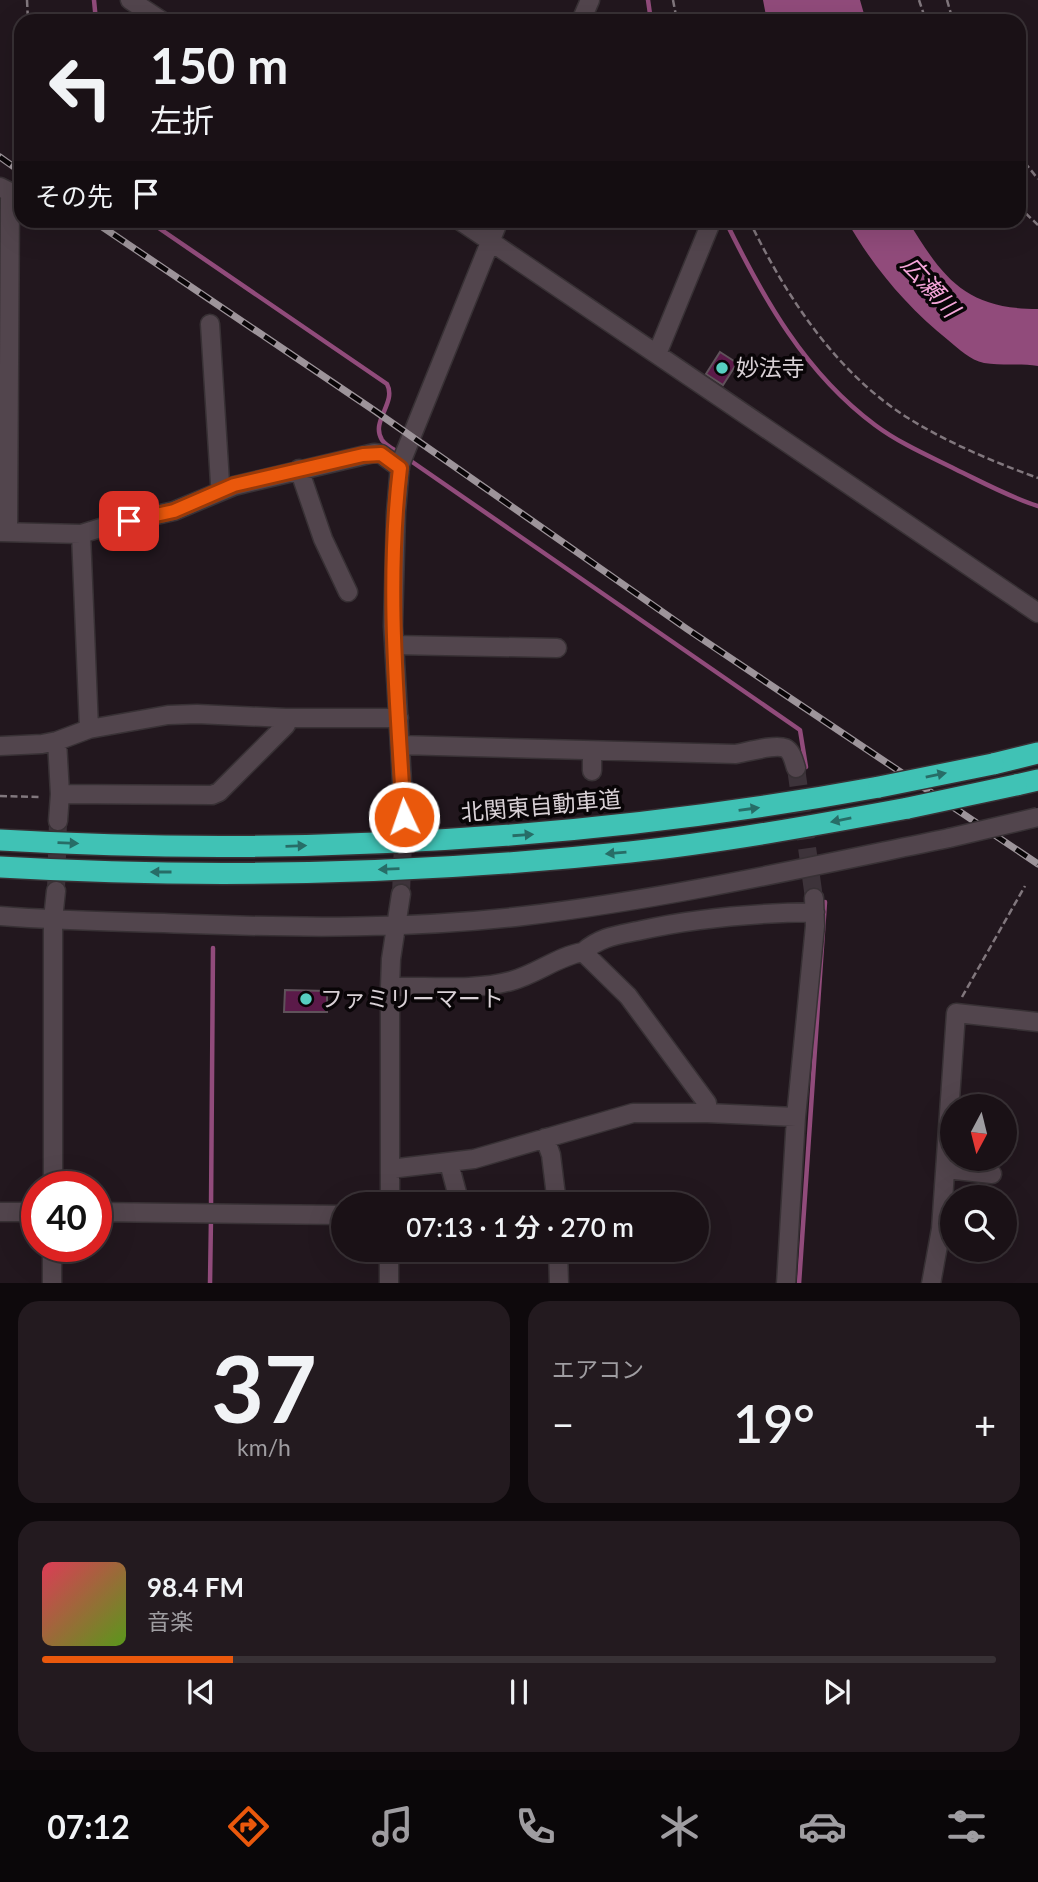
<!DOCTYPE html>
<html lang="ja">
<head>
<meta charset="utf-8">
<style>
  :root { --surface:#1a1116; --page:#231a1f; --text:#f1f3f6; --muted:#9f9da1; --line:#383135; --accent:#ea580c }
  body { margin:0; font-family:Lato,"Noto Sans JP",sans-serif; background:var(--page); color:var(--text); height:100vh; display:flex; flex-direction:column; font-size:26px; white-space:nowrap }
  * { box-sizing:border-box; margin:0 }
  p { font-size:23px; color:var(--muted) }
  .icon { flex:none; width:38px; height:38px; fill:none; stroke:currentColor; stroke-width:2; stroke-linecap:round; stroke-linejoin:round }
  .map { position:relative; height:1283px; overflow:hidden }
  .drawer { display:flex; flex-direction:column; gap:18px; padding:18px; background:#0e090c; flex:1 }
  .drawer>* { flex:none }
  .hud { position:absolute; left:14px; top:14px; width:1012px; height:214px; border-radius:21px; box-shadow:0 7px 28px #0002,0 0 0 2px var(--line); background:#1a1116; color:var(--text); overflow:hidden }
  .needle { width:46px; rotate:187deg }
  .buttons { position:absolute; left:940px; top:1094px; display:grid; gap:14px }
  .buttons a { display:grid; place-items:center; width:77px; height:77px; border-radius:50%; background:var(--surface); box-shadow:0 7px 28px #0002,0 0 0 2px var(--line); font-size:35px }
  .speed { position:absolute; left:21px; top:1171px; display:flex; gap:14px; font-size:35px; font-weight:700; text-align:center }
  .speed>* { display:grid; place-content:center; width:91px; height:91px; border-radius:50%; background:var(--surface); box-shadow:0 7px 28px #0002,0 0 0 2px var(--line); line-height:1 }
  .speed .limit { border:10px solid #d22; background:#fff; color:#111 }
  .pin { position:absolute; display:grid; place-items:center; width:60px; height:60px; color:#fff; margin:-30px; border-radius:14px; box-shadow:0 4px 10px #0006 }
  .me { position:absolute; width:77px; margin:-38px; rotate:357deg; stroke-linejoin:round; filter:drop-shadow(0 0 5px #0008) }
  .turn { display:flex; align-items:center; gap:24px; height:147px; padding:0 21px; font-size:32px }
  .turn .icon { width:91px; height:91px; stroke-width:2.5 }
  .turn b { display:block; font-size:49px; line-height:60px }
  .then { display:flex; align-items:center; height:66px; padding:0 21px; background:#0003; gap:14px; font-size:26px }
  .big { font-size:52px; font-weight:600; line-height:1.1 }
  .drawer .widget { flex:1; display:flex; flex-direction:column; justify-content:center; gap:10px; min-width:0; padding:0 24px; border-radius:21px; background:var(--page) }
  .drawer .dial { align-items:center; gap:0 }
  .dial b { font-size:91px; line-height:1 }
  .song { display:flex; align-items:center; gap:21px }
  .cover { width:84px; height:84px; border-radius:10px; background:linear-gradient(135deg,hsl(350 70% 55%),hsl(90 70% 35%)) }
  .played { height:7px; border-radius:4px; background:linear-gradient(90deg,var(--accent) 20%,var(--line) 20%) }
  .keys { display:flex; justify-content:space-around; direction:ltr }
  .heat { display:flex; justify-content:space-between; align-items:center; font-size:38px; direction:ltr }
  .drawer .tiles { flex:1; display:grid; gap:18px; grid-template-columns:1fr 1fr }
  .widget:last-child { grid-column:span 2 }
  .trip { position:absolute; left:331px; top:1192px; width:378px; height:70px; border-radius:35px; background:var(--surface); box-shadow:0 7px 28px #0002,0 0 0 2px var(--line); font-weight:600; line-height:70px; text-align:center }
  .menu { display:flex; height:112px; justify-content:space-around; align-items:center; background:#0a0709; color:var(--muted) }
  .menu .icon { width:49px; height:49px }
  .menu .on { color:var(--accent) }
  .menu b { font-size:32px; color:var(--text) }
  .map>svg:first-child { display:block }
  .water { fill:#914b7b }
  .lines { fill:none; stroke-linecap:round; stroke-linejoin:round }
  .stream { stroke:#914b7b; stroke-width:4.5 }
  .building { fill:#5b1a49; stroke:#5f525a; stroke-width:2 }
  .minor-tunnel { stroke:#3d333a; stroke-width:18; stroke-dasharray:18 9; stroke-linecap:butt }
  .minor-casing { stroke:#383135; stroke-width:21 }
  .highway-casing { stroke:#383135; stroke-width:24 }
  .path { stroke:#81777d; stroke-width:2.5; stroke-dasharray:7 3.5; stroke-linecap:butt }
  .minor { stroke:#52454d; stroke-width:18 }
  .highway { stroke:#40c2b5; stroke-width:21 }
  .rail-casing { stroke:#9d949a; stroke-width:7 }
  .rail { stroke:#090507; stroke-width:4.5; stroke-dasharray:13; stroke-linecap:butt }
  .minor-bridge-casing { stroke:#383135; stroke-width:21; stroke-linecap:butt }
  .highway-bridge-casing { stroke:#383135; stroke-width:24; stroke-linecap:butt }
  .minor-bridge { stroke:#52454d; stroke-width:18 }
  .highway-bridge { stroke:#40c2b5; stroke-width:21 }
  .oneway { fill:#276d67 }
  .route-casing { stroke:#983908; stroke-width:18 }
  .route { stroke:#ea580c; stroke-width:12 }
  .poi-dot { fill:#57cec1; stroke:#090507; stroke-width:2.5 }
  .labels { text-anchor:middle; stroke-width:7; stroke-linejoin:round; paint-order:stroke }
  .poi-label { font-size:23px; fill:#d9d1d6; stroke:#090507; text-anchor:start }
  .street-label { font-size:23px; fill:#d9d1d6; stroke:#090507 }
  .water-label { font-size:24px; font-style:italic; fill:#f5a5d9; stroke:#090507 }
</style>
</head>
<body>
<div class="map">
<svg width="1038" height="1284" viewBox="0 0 1038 1284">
  <rect width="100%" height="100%" fill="#22171e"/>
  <path class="water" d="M763 0H860L866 21H767Z
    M847 221H908C943 278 965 309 1038 309V366C1020 363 1001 366 984 363 970 360 959 349 948 340 907 307 873 267 847 221Z"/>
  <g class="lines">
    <path class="stream" d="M94 0 96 21
      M648 0 651 21
      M147 220 387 384C397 403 370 421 382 440 386 446 395 450 401 454
      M725 220C763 298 805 373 875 425 899 443 929 456 955 469 982 482 1009 497 1038 506
      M408 459 800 730 806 767
      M211 1209 213 948
      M210 1284 211 1218
      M799 1284 825 902"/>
  </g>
  <path class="building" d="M720 352 737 363 723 385 706 374Z
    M285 990 327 991V1012H284Z"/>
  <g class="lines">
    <path class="minor-tunnel" d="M796 768 814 898
      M56 891 58 821
      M401 894 404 817"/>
    <g class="minor-casing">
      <path id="minor" d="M130 0 162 21
        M581 21 590 0
        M0 187 8 191 10 197 8 532
        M459 220 1038 613
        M210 324 220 483 222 490
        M657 354 712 220
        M299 469 323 539 348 592
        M0 532 81 534 107 526 174 511 234 486 374 453 381 454 400 468
        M81 534 89 729
        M394 645 557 648
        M57 741 60 794 58 821
        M400 745 736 754C747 752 775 744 785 748 792 751 794 762 796 768
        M0 746 42 744 57 741 89 729 168 715 197 714 286 718H399
        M592 771V751
        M60 794 212 795 219 792 286 725V718
        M404 817 393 626 396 512 400 465 499 220
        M0 916C63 921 127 922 190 924 301 928 412 929 523 916 666 899 808 867 949 838
        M390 987C429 986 474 991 511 981 537 974 558 956 583 952
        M707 1113V1103L628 996 583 952C601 936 619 935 642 930 700 917 756 913 815 912
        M545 1138 551 1155 557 1204
        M449 1163 460 1204
        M390 1169 474 1159 633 1113H707L796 1117
        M946 1169 992 1174
        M53 1186V919L56 891
        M390 1204V987L391 959 401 894
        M0 1212H37
        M96 1212 343 1215
        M558 1250 559 1284
        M52 1284V1246
        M389 1284V1250
        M786 1284 796 1117 815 926 814 898
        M931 1284 941 1229 956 1013 1038 1022"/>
    </g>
    <g class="highway-casing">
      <path id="highway" d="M993 764 1038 753
        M1016 785 1038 780
        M0 840C294 857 589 840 879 787
        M0 867C210 879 421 874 630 852 723 842 816 825 908 808"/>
    </g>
    <path class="path" d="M27 0 28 21
      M673 0 677 21
      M919 0 926 21
      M947 0 953 21
      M1018 154 1038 179
      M1018 206 1038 225
      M749 220C786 296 835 372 908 418 948 443 994 462 1038 478
      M0 796 42 797
      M962 997 1025 886"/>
    <use href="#minor" class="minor"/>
    <use href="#highway" class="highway"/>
    <g class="rail-casing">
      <path id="rail" d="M0 157 21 172
        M92 220 375 411 687 629 1038 864"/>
    </g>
    <use href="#rail" class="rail"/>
    <g class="minor-bridge-casing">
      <path id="minor-bridge" d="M949 838 1038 817"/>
    </g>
    <g class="highway-bridge-casing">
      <path id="highway-bridge" d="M879 787 993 764
        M908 808 1016 785"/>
    </g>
    <use href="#minor-bridge" class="minor-bridge"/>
    <use href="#highway-bridge" class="highway-bridge"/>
  </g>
  <defs><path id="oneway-solid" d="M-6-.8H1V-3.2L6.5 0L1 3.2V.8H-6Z" transform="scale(1.75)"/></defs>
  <g class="oneway">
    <use href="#oneway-solid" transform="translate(936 775) rotate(-12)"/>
    <use href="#oneway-solid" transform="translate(749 809) rotate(-8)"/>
    <use href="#oneway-solid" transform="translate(841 820) rotate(169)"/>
    <use href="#oneway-solid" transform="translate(523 835) rotate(-4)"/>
    <use href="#oneway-solid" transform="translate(68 843) rotate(2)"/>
    <use href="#oneway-solid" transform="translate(296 846) rotate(-2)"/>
    <use href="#oneway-solid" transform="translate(616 853) rotate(175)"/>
    <use href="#oneway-solid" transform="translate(389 869) rotate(178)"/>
    <use href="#oneway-solid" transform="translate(161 872) rotate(-180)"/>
  </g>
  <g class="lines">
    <g class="route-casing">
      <path id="route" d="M129 521 174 511 234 485 363 455 381 454 400 468C386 584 397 701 404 817"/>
    </g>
    <use href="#route" class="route"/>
  </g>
  <g class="poi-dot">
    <circle cx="722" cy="368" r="7"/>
    <circle cx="306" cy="999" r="7"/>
  </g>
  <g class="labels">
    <g class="poi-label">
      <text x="736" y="376">妙法寺</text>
      <text x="320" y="1007">ファミリーマート</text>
    </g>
    <g class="street-label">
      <text transform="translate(541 806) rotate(-5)" y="8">北関東自動車道</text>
    </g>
    <g class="water-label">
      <text transform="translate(930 287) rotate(48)" y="8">広瀬川</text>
    </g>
  </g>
</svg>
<div class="buttons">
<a><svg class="needle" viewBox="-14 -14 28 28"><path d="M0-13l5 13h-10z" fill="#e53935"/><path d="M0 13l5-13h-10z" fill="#9f9da1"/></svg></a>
<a><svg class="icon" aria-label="search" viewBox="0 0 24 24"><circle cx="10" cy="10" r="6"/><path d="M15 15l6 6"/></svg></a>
</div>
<div class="speed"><div class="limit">40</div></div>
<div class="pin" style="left:129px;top:521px;background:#d93025"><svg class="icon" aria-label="arrive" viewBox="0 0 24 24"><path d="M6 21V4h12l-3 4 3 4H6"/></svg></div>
<svg class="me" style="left:404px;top:817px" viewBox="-20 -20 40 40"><circle r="17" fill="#ea580c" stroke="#fff" stroke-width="3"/><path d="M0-11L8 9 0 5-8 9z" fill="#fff"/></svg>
<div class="trip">07:13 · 1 分 · 270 m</div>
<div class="hud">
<div class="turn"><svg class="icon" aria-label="left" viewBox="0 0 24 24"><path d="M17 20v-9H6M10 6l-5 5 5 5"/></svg><div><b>150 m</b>左折</div></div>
<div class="then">その先<svg class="icon" aria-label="arrive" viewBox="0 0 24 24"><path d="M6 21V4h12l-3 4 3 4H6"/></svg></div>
</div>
</div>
<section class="drawer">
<div class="tiles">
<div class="widget dial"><b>37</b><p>km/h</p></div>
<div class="widget"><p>エアコン</p>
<div class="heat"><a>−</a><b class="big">19°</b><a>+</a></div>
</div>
<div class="widget">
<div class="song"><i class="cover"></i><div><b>98.4 FM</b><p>音楽</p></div></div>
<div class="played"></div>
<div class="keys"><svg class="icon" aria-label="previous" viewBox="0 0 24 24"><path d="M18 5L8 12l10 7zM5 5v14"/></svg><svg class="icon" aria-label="pause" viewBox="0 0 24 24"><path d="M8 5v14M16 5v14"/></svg><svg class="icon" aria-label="next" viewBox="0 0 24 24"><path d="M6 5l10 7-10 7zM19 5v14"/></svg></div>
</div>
</div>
</section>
<nav class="menu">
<b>07:12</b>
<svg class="icon on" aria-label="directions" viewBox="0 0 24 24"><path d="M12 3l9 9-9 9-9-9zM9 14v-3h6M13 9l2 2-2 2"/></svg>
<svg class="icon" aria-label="music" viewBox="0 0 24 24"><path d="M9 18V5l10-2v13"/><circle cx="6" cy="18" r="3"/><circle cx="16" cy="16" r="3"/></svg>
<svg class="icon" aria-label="phone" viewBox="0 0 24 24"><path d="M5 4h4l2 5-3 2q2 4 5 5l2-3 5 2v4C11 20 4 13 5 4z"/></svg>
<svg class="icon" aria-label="climate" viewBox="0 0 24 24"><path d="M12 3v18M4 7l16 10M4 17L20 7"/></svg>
<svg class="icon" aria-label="car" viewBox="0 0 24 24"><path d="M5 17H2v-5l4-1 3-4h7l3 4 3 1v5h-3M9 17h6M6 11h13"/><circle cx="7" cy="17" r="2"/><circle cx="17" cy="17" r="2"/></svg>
<svg class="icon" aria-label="filters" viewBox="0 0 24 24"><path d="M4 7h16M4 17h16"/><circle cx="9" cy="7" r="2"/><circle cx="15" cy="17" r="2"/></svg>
</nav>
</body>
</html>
